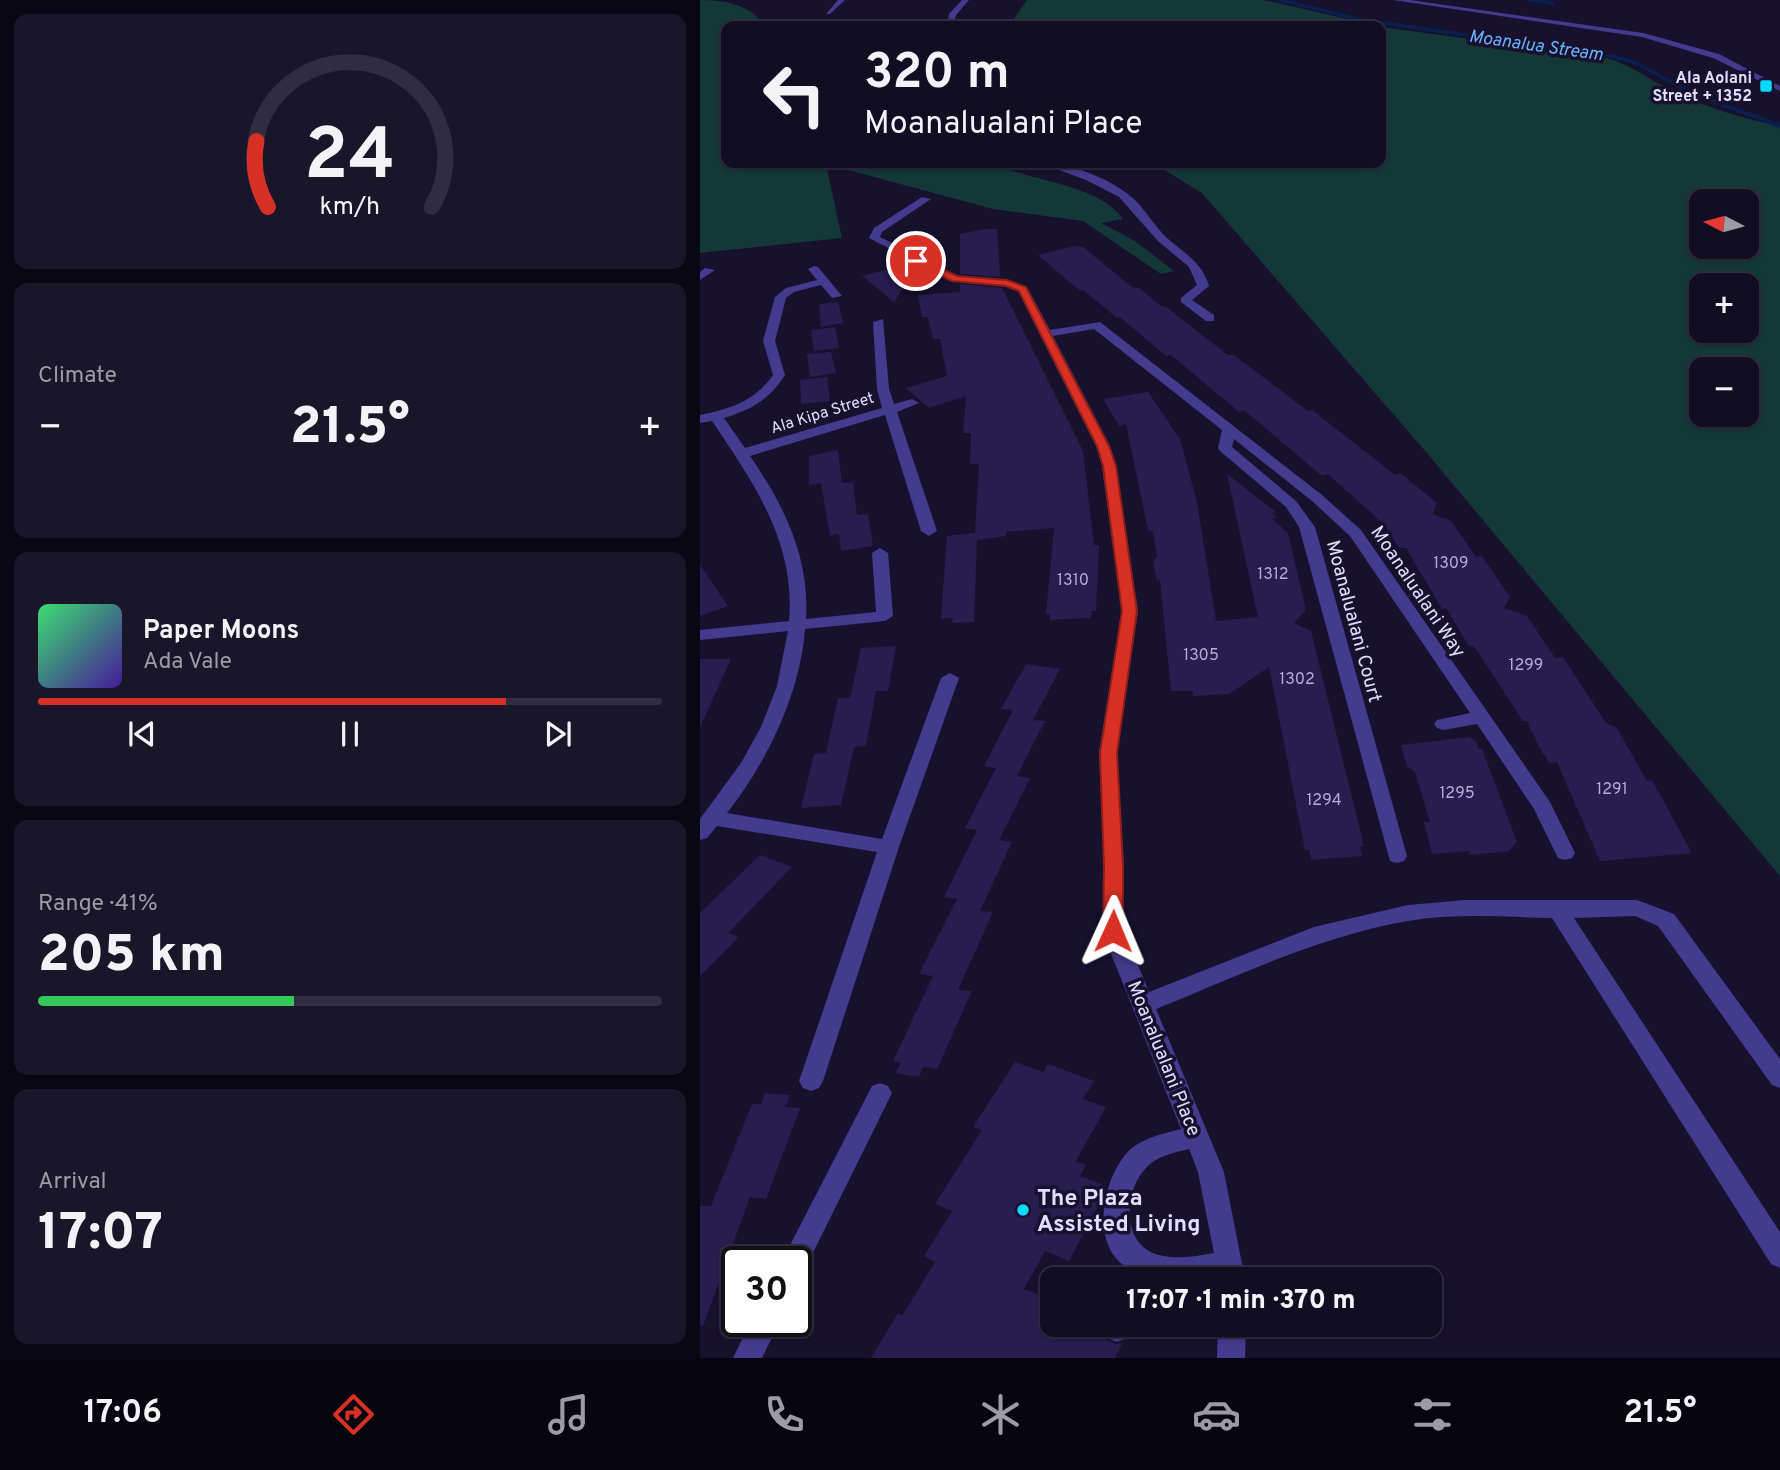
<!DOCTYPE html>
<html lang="en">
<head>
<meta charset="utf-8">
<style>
  :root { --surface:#110d22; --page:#1a162a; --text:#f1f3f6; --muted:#9c9ca5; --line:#302d40; --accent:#d93025 }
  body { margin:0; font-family:Overpass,sans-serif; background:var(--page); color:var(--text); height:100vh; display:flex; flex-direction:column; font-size:26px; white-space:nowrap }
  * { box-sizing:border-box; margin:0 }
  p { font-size:23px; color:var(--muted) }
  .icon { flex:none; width:38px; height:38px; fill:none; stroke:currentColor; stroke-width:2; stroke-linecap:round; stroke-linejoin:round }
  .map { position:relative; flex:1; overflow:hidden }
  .side { display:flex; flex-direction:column; gap:14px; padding:14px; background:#090713; width:700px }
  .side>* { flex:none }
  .top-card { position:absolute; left:21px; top:21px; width:665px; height:147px; border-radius:14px; box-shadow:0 2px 5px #0004,0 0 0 2px var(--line); background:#110d22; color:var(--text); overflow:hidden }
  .needle { width:46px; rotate:276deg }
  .controls { position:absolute; left:989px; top:189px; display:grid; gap:14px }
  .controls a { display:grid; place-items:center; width:70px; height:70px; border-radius:14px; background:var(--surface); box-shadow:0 2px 5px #0004,0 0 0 2px var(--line); font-size:35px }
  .speed { position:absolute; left:21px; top:1246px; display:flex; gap:14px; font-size:35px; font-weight:700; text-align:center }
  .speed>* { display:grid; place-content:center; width:91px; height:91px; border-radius:50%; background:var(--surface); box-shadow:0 2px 5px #0004,0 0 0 2px var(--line); line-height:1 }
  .speed .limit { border:4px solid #111; border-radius:10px; background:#fff; color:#111 }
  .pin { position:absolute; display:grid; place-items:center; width:60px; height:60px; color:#fff; margin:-30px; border:4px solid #fff; border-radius:50%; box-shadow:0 2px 7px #0007 }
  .me { position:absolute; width:77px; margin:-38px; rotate:1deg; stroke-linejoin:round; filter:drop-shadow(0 0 5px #0008) }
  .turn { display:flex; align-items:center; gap:24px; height:147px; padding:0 28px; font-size:32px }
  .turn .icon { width:91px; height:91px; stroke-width:2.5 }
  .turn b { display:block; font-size:49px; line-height:60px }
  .big { font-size:52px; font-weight:800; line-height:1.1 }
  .side .tile { flex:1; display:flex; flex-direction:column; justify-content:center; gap:10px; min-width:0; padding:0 24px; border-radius:14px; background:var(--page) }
  .side .dial { align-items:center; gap:0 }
  .dial svg { height:182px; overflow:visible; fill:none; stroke:var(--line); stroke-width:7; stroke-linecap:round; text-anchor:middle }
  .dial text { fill:var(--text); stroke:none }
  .song { display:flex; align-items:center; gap:21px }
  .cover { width:84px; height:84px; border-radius:10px; background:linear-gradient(135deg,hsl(140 70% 55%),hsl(260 70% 35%)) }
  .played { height:7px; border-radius:4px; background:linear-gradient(90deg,var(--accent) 75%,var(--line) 75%) }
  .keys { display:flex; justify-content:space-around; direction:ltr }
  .heat { display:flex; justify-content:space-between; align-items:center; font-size:38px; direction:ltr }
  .charge { height:10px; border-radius:5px; background:linear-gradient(90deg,#34c759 41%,var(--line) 0) }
  .trip { position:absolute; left:340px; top:1267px; width:402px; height:70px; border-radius:14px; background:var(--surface); box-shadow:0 2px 5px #0004,0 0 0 2px var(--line); font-weight:800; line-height:70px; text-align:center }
  .menu { display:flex; height:112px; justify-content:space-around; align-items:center; background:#07050e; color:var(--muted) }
  .menu .icon { width:49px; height:49px }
  .menu .selected { color:var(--accent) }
  .menu b { font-size:32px; color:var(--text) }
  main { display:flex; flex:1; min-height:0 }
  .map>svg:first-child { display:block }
  .green { fill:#143738; fill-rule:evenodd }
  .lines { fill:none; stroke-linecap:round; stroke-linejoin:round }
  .stream-far1 { stroke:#091f4e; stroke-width:3.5 }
  .stream { stroke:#091f4e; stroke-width:4.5 }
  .building { fill:#291c4f }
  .minor { fill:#423b8e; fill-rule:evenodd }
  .route { fill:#d93025; stroke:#8d1f18; stroke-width:2 }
  .poi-dot { fill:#09d9ff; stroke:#17112e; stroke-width:2.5 }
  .labels { text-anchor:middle; stroke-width:7; stroke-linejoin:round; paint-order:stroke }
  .far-poi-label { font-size:16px; font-weight:bold; fill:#e3ddff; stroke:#17112e; text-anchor:end }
  .far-street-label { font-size:16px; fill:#e3ddff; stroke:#17112e }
  .number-label { font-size:16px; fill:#b4add3 }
  .far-water-label { font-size:18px; font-style:italic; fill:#6bb3ff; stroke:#17112e }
  .street-label { font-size:19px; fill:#e3ddff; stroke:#17112e }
  .near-poi-label { font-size:23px; font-weight:bold; fill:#e3ddff; stroke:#17112e; text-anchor:start }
</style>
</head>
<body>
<main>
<section class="side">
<div class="tile dial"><svg viewBox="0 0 100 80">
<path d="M14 69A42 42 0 1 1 86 69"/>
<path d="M14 69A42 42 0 0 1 9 40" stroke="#d93025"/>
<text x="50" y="56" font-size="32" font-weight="700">24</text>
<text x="50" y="72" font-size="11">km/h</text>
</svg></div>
<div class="tile"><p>Climate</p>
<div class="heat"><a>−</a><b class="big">21.5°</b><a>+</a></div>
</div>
<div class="tile">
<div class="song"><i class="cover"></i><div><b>Paper Moons</b><p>Ada Vale</p></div></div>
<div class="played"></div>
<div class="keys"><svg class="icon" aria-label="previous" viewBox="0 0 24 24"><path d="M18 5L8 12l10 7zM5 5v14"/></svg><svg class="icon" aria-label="pause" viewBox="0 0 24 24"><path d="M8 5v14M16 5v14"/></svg><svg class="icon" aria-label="next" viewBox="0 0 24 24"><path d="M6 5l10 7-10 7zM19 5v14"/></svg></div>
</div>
<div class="tile"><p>Range · 41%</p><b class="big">205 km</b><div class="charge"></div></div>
<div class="tile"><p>Arrival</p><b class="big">17:07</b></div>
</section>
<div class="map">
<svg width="1080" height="1358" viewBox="0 0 1080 1358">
  <rect width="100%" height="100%" fill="#17112e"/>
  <path class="green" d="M0 0C21 0 44 3 59 19L51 26H26V163H293C330 182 398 183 423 219L401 223 435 241 474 271 461 274 383 221 293 209 126 164 142 238 0 253Z
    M327 0H564L678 26H312L310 24Z
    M681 27 903 57C933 65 949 80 976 93 1008 108 1045 119 1080 126V876L726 452 502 193 453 163H681ZM1001 201H1046V247H1001ZM1001 285H1046V331H1001ZM1001 369H1046V415H1001Z"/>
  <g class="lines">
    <path class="stream-far1" d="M580 0 662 20 912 56 936 63 996 95 1053 116
      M830 0 853 3"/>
    <path class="stream" d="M1049 114 1080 126"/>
  </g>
  <path class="building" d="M284 229H297L300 277 260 274V234Z
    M375 246 383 247 432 287 439 288 461 306 466 307 528 355H534L608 411 612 410 695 475 700 473 737 503 733 514 751 521 776 557 782 556 810 597 804 608 827 616 855 658 863 657 906 723 917 728 947 781 952 780 992 853 900 861 857 762 849 763 845 755H843L827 721H823L774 646H769L746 608 742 609 706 548H699L685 525 628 474 622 476 544 410 539 412 471 355 466 356 420 317 417 318 383 290 380 291 338 255Z
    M190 269 207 282 194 302 162 276Z
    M260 284 302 288 383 451 394 545H399L396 611H392L391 618 350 620V614H346L354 528 306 532V536L277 540 274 622 252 623 253 618 241 619 247 536 275 533 279 464H270L271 433H263L266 396 229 408 206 388 247 376 240 339H233L228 317H222L218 295 260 292Z
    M138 302 143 323 121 327 119 304Z
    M135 327 139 348 114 351 111 330Z
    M131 352 136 373 110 377 107 354Z
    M127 377 130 401 101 404 100 380Z
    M448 392 480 439 497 502 516 621 558 617 527 474 576 512 572 513 577 517 572 519 588 533 606 610 594 623 611 631 664 846 660 847 662 856 611 860 609 850H605L569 667 529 694 493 696V691H471L460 580 457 581 453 562 457 556 453 532 448 530 426 424 419 426 403 399Z
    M138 450 142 483 153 482 157 515 168 514 173 546 141 551 139 534 130 536 121 483 109 485V456Z
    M0 565 28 606 0 616Z
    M196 646 188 691H176L166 746 154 747 141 805 101 808 114 754 126 753 138 698H150L161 648Z
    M0 659H31L0 727Z
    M326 664 360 669 333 720 345 721 317 776 330 778 299 840 312 842 280 911 293 912 258 990 272 991 237 1069 223 1067 219 1077 195 1073 201 1063 193 1061 233 976 219 974 257 899 244 897 277 830 265 828 296 768 284 766 313 710 301 709Z
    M769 737 776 741 778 749H782L817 842 809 851 770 855 769 851 732 854 724 822H730L715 772 707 766 701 745Z
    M60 855 92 867 28 933 39 937 0 976V913Z
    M315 1062 343 1072 348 1064 394 1081 383 1099 406 1107 376 1161 386 1165 380 1176 406 1186 403 1197 369 1261 345 1251 324 1289 352 1300V1325H402L406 1340 416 1344 422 1343 415 1358H171L198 1313 202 1316 235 1262 224 1256 252 1211 235 1204 282 1130 273 1127Z
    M65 1093 90 1095 85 1107 100 1108 66 1199 50 1197 3 1326 0 1325V1206H11L52 1104H61Z"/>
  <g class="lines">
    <path class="minor" d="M138 0H145L130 14H126Z
      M262 0H269L256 15 253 26H247L249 14Z
      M693 0H710L943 33 1019 54 1080 86V91L1013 58 942 37Z
      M340 163C370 162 414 180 435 200 447 212 455 227 467 238 484 253 502 262 509 286L492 300 514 315V321H506L481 302V298L497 285 489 267 458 241 419 197 386 180Z
      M222 197 231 199 182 232 180 237 258 276 307 280 327 287 350 330 400 322 622 495 661 530 850 802 875 853 872 858 865 860 858 858 834 809 777 724 743 730 737 728 734 724 737 720 770 713 650 536 612 501 534 439 532 447 596 501 615 527 707 856 704 861 697 863 690 861 599 527 586 507 520 451 518 448 522 430 394 329 353 336 410 446 416 466 438 611 417 753 424 866V931L449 992 614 927 708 905 765 900H937L974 914 1080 1059V1088L1072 1085 958 926 935 916 874 918 1080 1232V1268L1071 1264 852 918C804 917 755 913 708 921 620 936 538 976 456 1009L524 1172 545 1279C513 1281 454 1285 425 1266 390 1243 403 1179 427 1153 440 1138 463 1134 481 1129L402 931 404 866 399 753 422 611 402 466 396 446 318 291 305 286 252 281 169 238 174 228ZM489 1149 498 1172 514 1253C496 1256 477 1260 459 1255 422 1246 423 1193 445 1169 456 1156 473 1153 489 1149Z
      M114 266 118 267 142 296 132 298 121 285 94 292 86 298 75 341 85 375C69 400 52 409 24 418L45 448 182 408 177 389 173 322 183 319 189 389 194 404 212 399 219 403 197 412 237 531 229 536 221 531 185 415 50 456C84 505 110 558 106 619L176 612 172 553 180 548 188 553 193 616 185 621 105 629C100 695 67 762 27 813L182 839 241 678 250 673 259 678 199 847 123 1081 119 1088 111 1091 103 1088 99 1081 177 852 17 826 7 838 0 840V819L41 763 61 727 77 686 88 631 0 640V630L89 621C96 542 53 482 12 421L0 423V415C30 409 55 401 73 375L63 341 75 297 86 288 117 280 108 269Z
      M5 268 15 270 0 280V272Z
      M180 1083 188 1086 192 1093 104 1271 96 1274V1262H82L86 1253 172 1086Z
      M51 1321H80L62 1358H33Z
      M404 1325H433L427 1338 417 1342 407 1338Z
      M518 1325H546L545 1358H517Z"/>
  </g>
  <path class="route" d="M212 258H219L257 276 307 280 326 287 409 446 416 466 437 611 417 753 423 866V931L420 936 413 938 406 936 403 931 404 866 400 753 422 611 403 466 397 446 319 291 306 286 252 281 212 263Z"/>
  <g class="poi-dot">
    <rect x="1059" y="79" width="14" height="14" rx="3.5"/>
    <circle cx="323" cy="1210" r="7"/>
  </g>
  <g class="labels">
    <g class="far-poi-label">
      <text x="1052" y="83">Ala Aolani<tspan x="1052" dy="18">Street + 1352</tspan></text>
    </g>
    <g class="far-street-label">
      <text transform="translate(122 412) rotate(-17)" y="6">Ala Kipa Street</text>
    </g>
    <g class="number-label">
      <text x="751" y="568">1309</text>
      <text x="573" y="579">1312</text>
      <text x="373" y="585">1310</text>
      <text x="501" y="660">1305</text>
      <text x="826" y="670">1299</text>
      <text x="597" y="684">1302</text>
      <text x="912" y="794">1291</text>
      <text x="757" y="798">1295</text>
      <text x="624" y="805">1294</text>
    </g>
    <g class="far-water-label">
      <text transform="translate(836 45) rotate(8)" y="6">Moanalua Stream</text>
    </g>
    <g class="street-label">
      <text transform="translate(719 591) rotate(56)" y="7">Moanalualani Way</text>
      <text transform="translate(655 621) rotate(75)" y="7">Moanalualani Court</text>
      <text transform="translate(465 1058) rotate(68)" y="7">Moanalualani Place</text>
    </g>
    <g class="near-poi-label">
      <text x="337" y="1205">The Plaza<tspan x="337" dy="26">Assisted Living</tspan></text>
    </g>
  </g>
</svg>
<div class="controls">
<a><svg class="needle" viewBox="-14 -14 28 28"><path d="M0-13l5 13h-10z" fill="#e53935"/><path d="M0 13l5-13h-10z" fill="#9c9ca5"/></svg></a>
<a>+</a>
<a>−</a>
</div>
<div class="speed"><div class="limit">30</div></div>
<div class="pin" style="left:216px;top:261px;background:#d93025"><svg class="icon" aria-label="arrive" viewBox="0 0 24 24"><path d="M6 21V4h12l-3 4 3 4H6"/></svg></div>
<svg class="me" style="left:413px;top:931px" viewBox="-20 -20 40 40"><path d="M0-17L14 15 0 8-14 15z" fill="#d93025" stroke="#fff" stroke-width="4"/></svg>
<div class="trip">17:07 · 1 min · 370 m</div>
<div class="top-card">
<div class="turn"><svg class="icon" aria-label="left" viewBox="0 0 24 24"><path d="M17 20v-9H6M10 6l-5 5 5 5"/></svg><div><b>320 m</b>Moanalualani Place</div></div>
</div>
</div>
</main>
<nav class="menu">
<b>17:06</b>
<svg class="icon selected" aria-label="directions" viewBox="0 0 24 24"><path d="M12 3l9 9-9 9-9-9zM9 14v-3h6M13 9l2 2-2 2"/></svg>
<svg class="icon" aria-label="music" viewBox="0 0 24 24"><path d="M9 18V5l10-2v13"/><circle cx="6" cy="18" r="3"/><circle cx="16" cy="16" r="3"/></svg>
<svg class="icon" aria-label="phone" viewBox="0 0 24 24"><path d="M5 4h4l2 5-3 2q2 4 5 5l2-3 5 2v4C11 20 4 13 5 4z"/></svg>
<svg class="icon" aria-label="climate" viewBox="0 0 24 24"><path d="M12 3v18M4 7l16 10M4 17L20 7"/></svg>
<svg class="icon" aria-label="car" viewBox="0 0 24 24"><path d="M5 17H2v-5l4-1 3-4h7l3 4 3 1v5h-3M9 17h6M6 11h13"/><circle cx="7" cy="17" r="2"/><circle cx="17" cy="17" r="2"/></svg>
<svg class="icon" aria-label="filters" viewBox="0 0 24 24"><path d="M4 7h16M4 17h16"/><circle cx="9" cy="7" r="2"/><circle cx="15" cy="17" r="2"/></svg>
<b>21.5°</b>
</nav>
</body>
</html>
